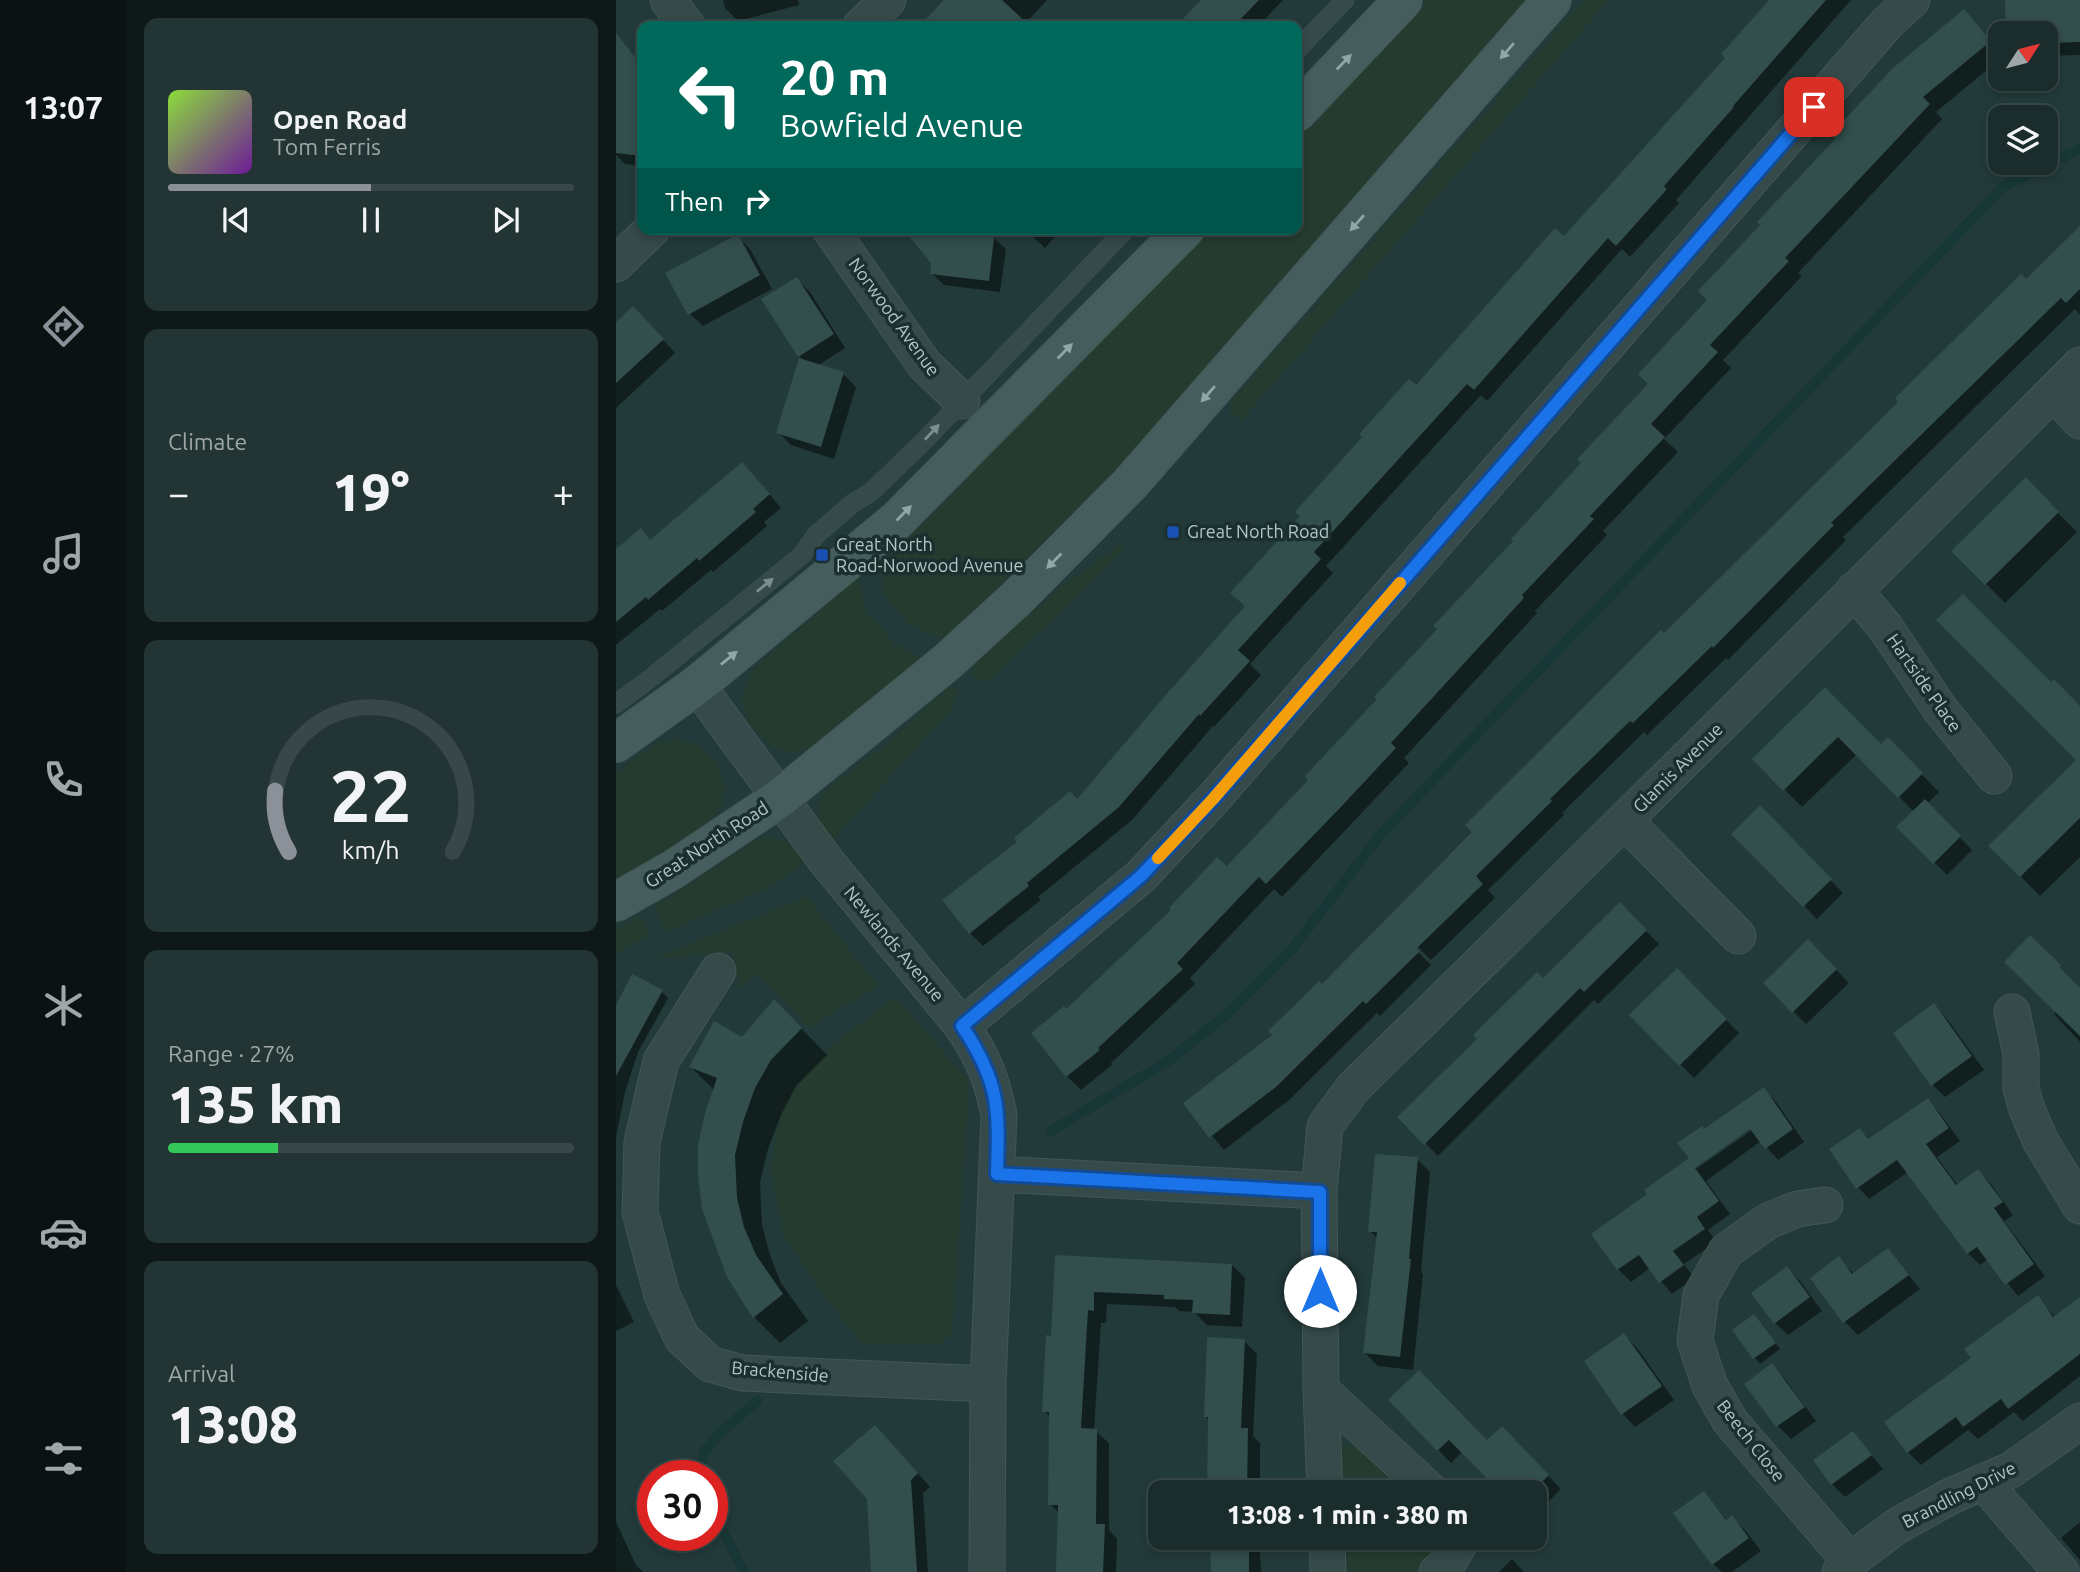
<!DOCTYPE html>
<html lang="en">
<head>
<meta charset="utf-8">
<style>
  :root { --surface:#1a2c2c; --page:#233434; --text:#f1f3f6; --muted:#9fa7a9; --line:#384848; --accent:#8c9099 }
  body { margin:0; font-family:Ubuntu,sans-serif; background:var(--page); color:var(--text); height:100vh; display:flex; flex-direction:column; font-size:26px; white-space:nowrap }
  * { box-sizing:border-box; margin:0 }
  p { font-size:23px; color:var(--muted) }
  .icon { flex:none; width:38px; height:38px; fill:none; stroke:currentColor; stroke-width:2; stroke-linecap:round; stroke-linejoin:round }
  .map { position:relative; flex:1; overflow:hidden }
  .panel { display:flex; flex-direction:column; gap:18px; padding:18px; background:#0e1818; width:490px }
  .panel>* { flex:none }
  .guide { position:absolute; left:21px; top:21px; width:665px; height:214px; border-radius:14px; box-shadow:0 4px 10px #0003,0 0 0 2px var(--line); background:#00695c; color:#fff; overflow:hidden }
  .needle { width:46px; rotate:54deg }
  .controls { position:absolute; left:1372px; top:21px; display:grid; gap:14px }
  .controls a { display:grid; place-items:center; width:70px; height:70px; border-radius:14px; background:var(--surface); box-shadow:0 4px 10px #0003,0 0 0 2px var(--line); font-size:35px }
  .speed { position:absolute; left:21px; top:1460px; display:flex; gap:14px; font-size:35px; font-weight:700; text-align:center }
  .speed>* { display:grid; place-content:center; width:91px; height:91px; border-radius:50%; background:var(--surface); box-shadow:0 4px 10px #0003,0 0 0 2px var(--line); line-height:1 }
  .speed .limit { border:10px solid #d22; background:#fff; color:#111 }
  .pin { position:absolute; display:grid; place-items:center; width:60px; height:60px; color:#fff; margin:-30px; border-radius:14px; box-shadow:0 4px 10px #0006 }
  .me { position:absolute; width:77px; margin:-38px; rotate:0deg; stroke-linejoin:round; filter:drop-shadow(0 0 5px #0008) }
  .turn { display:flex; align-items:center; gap:24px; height:147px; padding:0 28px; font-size:32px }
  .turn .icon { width:91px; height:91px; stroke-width:2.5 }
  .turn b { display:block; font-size:49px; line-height:60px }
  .then { display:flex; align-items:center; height:66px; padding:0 28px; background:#0003; gap:14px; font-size:26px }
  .big { font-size:52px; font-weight:800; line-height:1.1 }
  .panel .card { flex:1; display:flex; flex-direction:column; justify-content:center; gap:10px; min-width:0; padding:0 24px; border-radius:14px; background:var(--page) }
  .panel .dial { align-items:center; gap:0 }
  .dial svg { height:182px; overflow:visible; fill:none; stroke:var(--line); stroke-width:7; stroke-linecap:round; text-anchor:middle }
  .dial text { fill:var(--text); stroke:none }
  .song { display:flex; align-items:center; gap:21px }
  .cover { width:84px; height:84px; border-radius:10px; background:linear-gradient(135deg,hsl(90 70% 55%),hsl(280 70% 35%)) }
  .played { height:7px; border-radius:4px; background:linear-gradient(90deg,var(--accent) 50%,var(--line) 50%) }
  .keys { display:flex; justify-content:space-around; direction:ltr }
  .heat { display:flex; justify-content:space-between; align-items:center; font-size:38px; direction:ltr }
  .charge { height:10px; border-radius:5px; background:linear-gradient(90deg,#34c759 27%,var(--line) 0) }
  .trip { position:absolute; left:532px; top:1480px; width:399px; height:70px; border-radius:14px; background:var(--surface); box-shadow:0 4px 10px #0003,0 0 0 2px var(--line); font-weight:800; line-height:70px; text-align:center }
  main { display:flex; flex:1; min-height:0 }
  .menu { display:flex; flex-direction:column; width:126px; justify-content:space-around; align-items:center; background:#0a1212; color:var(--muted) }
  .menu .icon { width:49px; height:49px }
  .menu .selected { color:var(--accent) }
  .menu b { font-size:32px; color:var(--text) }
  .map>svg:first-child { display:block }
  .green { fill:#253b30 }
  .shadow { fill:#0007; fill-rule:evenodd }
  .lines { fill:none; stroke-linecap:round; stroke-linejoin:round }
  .stream { stroke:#173737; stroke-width:10 }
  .building { fill:#324e4d }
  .lane-casing { stroke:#435656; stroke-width:19 }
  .street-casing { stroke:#435656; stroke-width:37 }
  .secondary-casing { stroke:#435656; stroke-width:40 }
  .lane { stroke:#364a4a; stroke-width:18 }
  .street { stroke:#364a4a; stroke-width:35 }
  .secondary { stroke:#455d5d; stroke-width:38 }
  .oneway { fill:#91a6a6 }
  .oneway2 { fill:#7a8e8e }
  .route-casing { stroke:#114b97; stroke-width:18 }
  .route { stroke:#1a73e8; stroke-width:12 }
  .slow { stroke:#f59e0b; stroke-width:12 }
  .transit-dot { fill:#1a4fb4; stroke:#1c2f2f; stroke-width:2.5 }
  .labels { text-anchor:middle; stroke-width:7; stroke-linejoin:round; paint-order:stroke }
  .street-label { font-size:18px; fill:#b2c6c6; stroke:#1c2f2f }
  .poi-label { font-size:18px; fill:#b2c6c6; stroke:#1c2f2f; text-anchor:start }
</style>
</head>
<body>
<main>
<nav class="menu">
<b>13:07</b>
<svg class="icon selected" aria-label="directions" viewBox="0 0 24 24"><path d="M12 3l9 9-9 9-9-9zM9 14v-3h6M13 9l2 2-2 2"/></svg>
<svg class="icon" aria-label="music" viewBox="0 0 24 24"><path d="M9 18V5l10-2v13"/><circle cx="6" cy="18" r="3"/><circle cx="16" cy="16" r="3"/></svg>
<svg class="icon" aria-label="phone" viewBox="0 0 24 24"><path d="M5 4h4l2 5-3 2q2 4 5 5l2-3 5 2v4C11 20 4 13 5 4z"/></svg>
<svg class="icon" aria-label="climate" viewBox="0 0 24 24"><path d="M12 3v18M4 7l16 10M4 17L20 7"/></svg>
<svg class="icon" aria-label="car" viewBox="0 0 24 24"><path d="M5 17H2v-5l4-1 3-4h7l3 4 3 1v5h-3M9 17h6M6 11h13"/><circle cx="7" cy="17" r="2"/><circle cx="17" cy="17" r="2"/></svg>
<svg class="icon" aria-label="filters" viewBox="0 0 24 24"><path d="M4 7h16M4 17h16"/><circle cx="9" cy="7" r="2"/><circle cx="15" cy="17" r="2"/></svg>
</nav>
<section class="panel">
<div class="card">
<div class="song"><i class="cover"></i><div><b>Open Road</b><p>Tom Ferris</p></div></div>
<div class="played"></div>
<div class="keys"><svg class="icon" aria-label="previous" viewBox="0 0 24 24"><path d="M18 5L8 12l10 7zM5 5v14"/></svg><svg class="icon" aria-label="pause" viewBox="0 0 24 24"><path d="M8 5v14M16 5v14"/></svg><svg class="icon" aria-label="next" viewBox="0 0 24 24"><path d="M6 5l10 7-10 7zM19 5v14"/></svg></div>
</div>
<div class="card"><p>Climate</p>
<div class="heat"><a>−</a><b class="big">19°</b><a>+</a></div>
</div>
<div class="card dial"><svg viewBox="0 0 100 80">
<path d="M14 69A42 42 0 1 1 86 69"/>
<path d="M14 69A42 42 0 0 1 8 42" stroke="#8c9099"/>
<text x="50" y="56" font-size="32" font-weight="700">22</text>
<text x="50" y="72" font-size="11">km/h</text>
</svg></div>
<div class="card"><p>Range · 27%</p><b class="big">135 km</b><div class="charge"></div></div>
<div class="card"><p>Arrival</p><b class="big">13:08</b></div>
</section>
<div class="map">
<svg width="1464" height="1572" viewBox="0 0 1464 1572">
  <rect width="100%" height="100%" fill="#233a3a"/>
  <path class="green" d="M811 0H917L546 427 328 639 293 625 268 595 262 560 398 428 590 229H681V135Z
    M968 0H993L625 421 613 410 616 400Z
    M503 542 509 547 442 615 371 682 364 681 356 674 358 665 446 585 491 554Z
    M242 577 251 612 279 644 305 658 205 746 177 753 156 746 131 721 125 700 136 670Z
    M335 686 342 692 334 711 215 842 204 826 201 812 205 794 270 744Z
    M60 738 80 744 100 762 109 783 106 805 90 831 0 883V772L38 744Z
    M150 836C170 838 177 847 189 862L157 886 48 933 38 907 136 842Z
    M191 896 262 985 193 1029 142 974 123 990 118 953 39 958Z
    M24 916 34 935 0 954V929Z
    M280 997 351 1079 352 1107 336 1333 323 1345 245 1343 207 1295 167 1235 154 1167 167 1102 215 1045Z
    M721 1444 745 1448 791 1493H723Z
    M725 1538H826L827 1546 798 1572H726Z"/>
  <path class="shadow" d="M107 0H182L183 5 122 21 109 8Z
    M330 0H431L409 24 411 26H310Z
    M587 0H667L642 26H562Z
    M1158 0H1235L1060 200 1063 203 1014 257 1006 249 871 401 865 395 710 566 717 573 634 664 645 675 598 727 597 726 516 820 422 897 425 900 367 946 354 933 462 801 631 607 800 387 948 239 1111 58Z
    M1391 0H1464V55L1430 56V33H1392Z
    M1348 12 1384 52V59L1320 112 1326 119 1182 273 1186 276 1107 360 1115 368 1048 439 1062 452 987 531 991 535 919 611 921 613 788 758 793 763 666 897 658 889 574 978 579 984 495 1063 496 1065 465 1090 451 1076 450 1011 611 869 694 780 1034 384 1093 300Z
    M3 39 26 65V166L9 164 0 155V42Z
    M409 229H446L429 248Z
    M1464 230V315L1459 309 1227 537 1230 540 1112 660 1110 658 1031 735 1028 732 946 813 948 815 872 890 879 898 815 960 799 944 796 946 815 965 764 1016 761 1013 673 1100 608 1150 569 1104 658 1036 859 832 1048 635Z
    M121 236 134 249 156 289 87 326 74 314Z
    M378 238 390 249 384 292 328 285 316 273Z
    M181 279 194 292 229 348 201 366 227 374 240 387 218 459 175 445 162 432 185 358 183 356Z
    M30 321 59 353 0 408V324Z
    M139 477 165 508 148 522 151 526 97 572 95 570 46 611 44 609 0 645V552L35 542Z
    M1409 480 1461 532 1389 603 1338 551Z
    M1438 682 1464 708V857L1424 896 1375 846 1462 760 1435 685Z
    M1209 689 1265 746 1272 740 1323 792 1311 804 1356 850 1331 875 1283 827 1298 812 1241 754 1186 807 1138 759Z
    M1144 808 1227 893 1201 919 1118 834Z
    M1004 905 1043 944 982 1004 978 1000 822 1156 784 1117Z
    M1414 937 1457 980 1456 981 1464 990V1042L1438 1014 1441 1011Z
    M1192 941 1233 983 1190 1024 1149 983Z
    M1061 970 1123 1033 1078 1078 1015 1015Z
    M46 992 52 998 22 1052 9 1092 0 1137V1009Z
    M1318 1006 1331 1019 1368 1070 1329 1097 1316 1084Z
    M184 1027 211 1055 180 1086 165 1115 152 1149 144 1182 146 1225 154 1255 165 1283 192 1321 164 1343 138 1317 98 1090 75 1067 126 1039Z
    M1148 1089 1160 1102 1188 1142 1162 1160 1145 1141 1090 1181 1114 1214 1092 1230 1100 1242 1068 1264 1078 1278 1056 1294 1034 1268 1015 1282 1002 1269 978 1234 1033 1195 1075 1159 1088 1131ZM1141 1122 1143 1125 1080 1169V1165Z
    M1312 1100 1323 1112 1344 1141 1321 1157 1342 1186 1362 1171 1374 1183 1397 1215 1388 1221 1429 1276 1402 1296 1372 1259 1364 1265 1352 1253 1292 1172 1253 1199 1242 1187 1244 1130 1254 1140Z
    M801 1159 814 1172 805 1272 807 1274 797 1370 762 1366 749 1353 762 1239 754 1231Z
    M1272 1250 1304 1289 1242 1335 1229 1322 1196 1279 1223 1259 1238 1274Z
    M441 1257 616 1265 629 1278 626 1327 591 1325 578 1312 563 1311 559 1307 491 1304 490 1323H485L478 1430 493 1443V1530L501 1539 500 1572H442L444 1514 434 1504 435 1418 428 1411 437 1338Z
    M1171 1268 1184 1281 1206 1311 1172 1335 1159 1323Z
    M0 1285 18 1322 0 1331Z
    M1421 1297 1439 1317 1464 1299V1376L1407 1421 1398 1412 1362 1439 1352 1430 1305 1465 1292 1452Z
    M1144 1322 1164 1349 1144 1364 1118 1331Z
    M1008 1335 1021 1348 1058 1400 1019 1427 1007 1414Z
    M628 1341 641 1354 637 1436 644 1443V1493H593L594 1421 589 1416Z
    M1156 1366 1169 1379 1200 1421 1175 1439 1162 1426 1131 1385Z
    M774 1400 872 1443 886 1429 945 1489 919 1515V1493H888L847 1451 835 1463Z
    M1237 1433 1267 1469 1229 1497 1216 1484Z
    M272 1440 314 1487 307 1493 312 1572H257Z
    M1088 1493 1112 1521 1116 1518 1129 1530 1145 1551 1116 1572H1106L1097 1564Z
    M0 1522 20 1565 27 1572H0Z
    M1464 1522V1560L1445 1538Z
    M596 1538H643L645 1572H597Z
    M896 1559 908 1572H883Z"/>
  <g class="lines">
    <path class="stream" d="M435 1131 552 1061 611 1014 677 948 765 834 1387 187 1464 149
      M85 1475 87 1453 104 1433 141 1401
      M96 1509 128 1572"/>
  </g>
  <path class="building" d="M328 0H386L414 26H303Z
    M585 0H643L618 26H560Z
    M1153 0H1210L1117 106 1118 107 1048 186 1051 189 1000 246 992 238 858 390 851 384 698 552 705 559 622 650 634 661 584 716 583 714 503 807 411 883 413 886 353 934 326 900 401 842 398 838 454 791 461 799 555 689 629 606 614 593 684 516 679 512 746 437 743 434 793 379 800 385 939 228 948 236 1109 58 1105 54Z
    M1389 0H1464V42L1430 43V33H1390Z
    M1348 9 1375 41 1307 97 1314 104 1169 258 1173 261 1094 345 1102 352 1035 424 1049 437 974 516 978 519 906 595 908 598 775 743 780 748 723 809 650 884 643 877 561 963 567 969 482 1048 484 1050 450 1077 415 1033 448 1006 450 1009 555 910 553 908 601 857 611 866 692 780 689 776 761 699 758 697 821 629 817 626 897 541 895 539 965 463 961 459 1032 384 1022 374 1091 300 1082 291 1144 225 1141 222 1219 139 1215 134 1277 68Z
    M0 33 26 66V156L0 153Z
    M1464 226V289L1450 303 1445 298 1215 523 1218 525 1097 648 1096 646 1017 723 1014 721 934 799 936 801 860 876 867 884 801 948 804 951 750 1004 747 1001 660 1087 593 1138 567 1103 656 1035 652 1031 703 981 706 984 856 832 849 825 1045 630 1048 633 1282 402 1279 398 1405 274 1410 279Z
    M287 229H379L373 281 314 274 315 263Z
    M122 234 144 275 72 315 49 273Z
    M181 277 218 334 182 357 145 299Z
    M17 306 48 339 0 383V322Z
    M183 358 228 372 205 447 160 433Z
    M126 462 154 494 137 509 140 512 83 561 81 558 32 600 30 597 0 622V549L25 528 34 540Z
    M1410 477 1443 512 1369 585 1335 551Z
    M1347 594 1435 682 1438 679 1464 706V818L1404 877 1372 846 1460 760 1320 620Z
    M1209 687 1265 744 1272 737 1307 773 1282 798 1222 737 1167 791 1136 759Z
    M1309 799 1345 836 1317 864 1280 827Z
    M1144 805 1216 879 1187 907 1115 834Z
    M1004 902 1031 930 968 992 964 988 808 1145 781 1117 861 1039 857 1035 921 972 927 978Z
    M1414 935 1445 965 1444 967 1464 988V1036L1388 962Z
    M1192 939 1221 969 1176 1013 1147 983Z
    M1061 968 1111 1019 1063 1066 1013 1015Z
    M16 974 47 990 0 1076V1005Z
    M158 999 186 1028 155 1060 139 1088 127 1122 119 1155 121 1198 128 1227 140 1255 167 1294 137 1318 111 1277 86 1209 82 1176V1145L89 1113 101 1078 73 1067 98 1021 126 1037Z
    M1318 1003 1356 1056 1315 1086 1277 1033Z
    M1148 1087 1177 1129 1149 1149 1134 1129 1079 1168 1103 1201 1081 1217 1089 1229 1057 1251 1068 1265 1043 1283 1023 1255 1001 1270 975 1234 1031 1194 1028 1190 1073 1158 1061 1143 1086 1126 1088 1129Z
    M1312 1098 1333 1128 1310 1144 1340 1185 1362 1169 1387 1202 1378 1208 1418 1264 1389 1285 1361 1247 1351 1254 1281 1160 1240 1189 1213 1149 1244 1128 1252 1139Z
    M759 1154 802 1157 793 1259H795L784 1357 747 1353 761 1232H752Z
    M1272 1248 1293 1275 1227 1323 1194 1278 1223 1256 1236 1274Z
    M439 1255 616 1264 614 1315 576 1313 577 1300 548 1299V1295L478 1292V1311L472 1310 465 1428 481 1429 480 1524H489L487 1572H440L442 1505H432L433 1412H426L430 1335 435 1336Z
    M1171 1266 1194 1297 1158 1324 1135 1293Z
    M1422 1295 1437 1317 1464 1297V1354L1392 1409 1385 1399 1347 1427 1340 1417 1291 1453 1268 1422 1355 1358 1348 1349Z
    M1138 1314 1160 1343 1137 1359 1116 1330Z
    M1008 1333 1046 1386 1005 1415 968 1361Z
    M591 1337 629 1339 625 1428H632L631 1493H591L592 1417H588Z
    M1156 1363 1189 1407 1160 1427 1128 1384Z
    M803 1370 871 1440 886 1426 933 1475 915 1493H885L833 1440 821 1451 772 1400Z
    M259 1425 302 1473 295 1480 301 1572H255L251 1499 217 1461Z
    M1237 1431 1256 1455 1215 1485 1197 1460Z
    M1088 1491 1110 1520 1116 1515 1133 1538 1096 1565 1057 1513Z
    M594 1538H633V1572H595Z"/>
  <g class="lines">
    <g class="lane-casing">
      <path id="lane" d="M681 50 729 0
        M0 704 36 677 186 555 200 535 237 503 254 493 309 440 510 229"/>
    </g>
    <g class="street-casing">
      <path id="street" d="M52 0 71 26
        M245 26 272 0
        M214 229 308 364 346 401
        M0 264 36 229
        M1437 392 1464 421
        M1238 590 1269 627 1324 709 1378 776
        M81 685 211 862 346 1026C367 1057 376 1079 383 1115L372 1384 371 1572
        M1009 821 1122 936
        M102 971 45 1061 26 1142 24 1212 46 1295 66 1338 94 1364 126 1373 372 1384
        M1396 1012 1405 1054V1088L1410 1107 1424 1140 1464 1206
        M346 1026 525 876 597 799 1271 23 1296 0
        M381 1174 703 1191
        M1209 1205 1181 1209 1152 1221 1110 1251 1085 1295 1079 1341 1094 1386 1114 1421 1234 1561
        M705 1390 817 1493
        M1368 1483 1445 1572
        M709 1493 705 1390 703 1191 709 1126 737 1088C981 849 1223 607 1464 365
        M711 1538 712 1572
        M821 1572 832 1563 847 1538
        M1224 1572 1234 1561 1281 1526 1335 1496 1395 1470 1464 1421"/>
    </g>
    <g class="secondary-casing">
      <path id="secondary" d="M681 112 787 0
        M0 743 81 685 280 521 569 229
        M0 902 58 869 164 798 331 662 401 598 514 484 936 0"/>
    </g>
    <use href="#lane" class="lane"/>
    <use href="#street" class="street"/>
    <use href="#secondary" class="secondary"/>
  </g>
  <defs><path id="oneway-solid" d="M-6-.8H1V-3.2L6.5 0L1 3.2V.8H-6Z" transform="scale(1.75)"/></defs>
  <g class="oneway">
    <use href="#oneway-solid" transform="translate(891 51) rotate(131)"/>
    <use href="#oneway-solid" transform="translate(728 62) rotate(-46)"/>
    <use href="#oneway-solid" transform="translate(741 223) rotate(131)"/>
    <use href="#oneway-solid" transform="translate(449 351) rotate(-45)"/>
    <use href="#oneway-solid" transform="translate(592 394) rotate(131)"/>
    <use href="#oneway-solid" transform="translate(288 513) rotate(-45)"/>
    <use href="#oneway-solid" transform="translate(438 561) rotate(135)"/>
    <use href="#oneway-solid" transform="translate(113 658) rotate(-39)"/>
  </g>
  <g class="oneway2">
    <use href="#oneway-solid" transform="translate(316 432) rotate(-47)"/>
    <use href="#oneway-solid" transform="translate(149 585) rotate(-39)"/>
  </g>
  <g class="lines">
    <g class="route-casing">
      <path id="route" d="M704 1291V1192L381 1174C383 1108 384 1083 346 1026L525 876 597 799 1198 107"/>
    </g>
    <use href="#route" class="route"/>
    <path class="slow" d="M542 858 597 799 784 583"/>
  </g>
  <g class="transit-dot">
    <rect x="550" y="525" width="14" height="14" rx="3.5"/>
    <rect x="199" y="548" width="14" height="14" rx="3.5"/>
  </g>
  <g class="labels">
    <g class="street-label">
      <text transform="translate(278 317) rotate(54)" y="6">Norwood Avenue</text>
      <text transform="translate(1308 683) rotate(55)" y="6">Hartside Place</text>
      <text transform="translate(1062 768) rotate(-45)" y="6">Glamis Avenue</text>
      <text transform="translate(91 845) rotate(-33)" y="6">Great North Road</text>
      <text transform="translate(278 944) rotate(50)" y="6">Newlands Avenue</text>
      <text transform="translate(164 1372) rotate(5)" y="6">Brackenside</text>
      <text transform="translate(1135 1441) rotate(52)" y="6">Beech Close</text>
      <text transform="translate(1343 1495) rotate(-27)" y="6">Brandling Drive</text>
    </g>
    <g class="poi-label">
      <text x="571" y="538">Great North Road</text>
      <text x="220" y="551">Great North<tspan x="220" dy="21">Road-Norwood Avenue</tspan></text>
    </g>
  </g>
</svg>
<div class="controls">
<a><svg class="needle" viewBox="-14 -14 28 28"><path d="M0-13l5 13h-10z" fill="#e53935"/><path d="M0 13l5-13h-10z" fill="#9fa7a9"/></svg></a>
<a><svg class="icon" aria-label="layers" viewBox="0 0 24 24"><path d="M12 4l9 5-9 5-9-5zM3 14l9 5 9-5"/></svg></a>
</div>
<div class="speed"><div class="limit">30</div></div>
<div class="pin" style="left:1198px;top:107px;background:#d93025"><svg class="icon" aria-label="arrive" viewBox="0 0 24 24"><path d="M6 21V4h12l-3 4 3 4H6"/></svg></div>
<svg class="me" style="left:704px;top:1291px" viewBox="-20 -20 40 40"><circle r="19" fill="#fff"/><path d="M0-13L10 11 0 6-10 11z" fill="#1a73e8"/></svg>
<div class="trip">13:08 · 1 min · 380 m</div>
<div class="guide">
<div class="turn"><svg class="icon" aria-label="left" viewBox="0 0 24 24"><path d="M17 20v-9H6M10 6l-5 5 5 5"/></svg><div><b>20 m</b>Bowfield Avenue</div></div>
<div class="then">Then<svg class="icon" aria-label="right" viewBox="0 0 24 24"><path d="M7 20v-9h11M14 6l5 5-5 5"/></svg></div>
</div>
</div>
</main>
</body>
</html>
